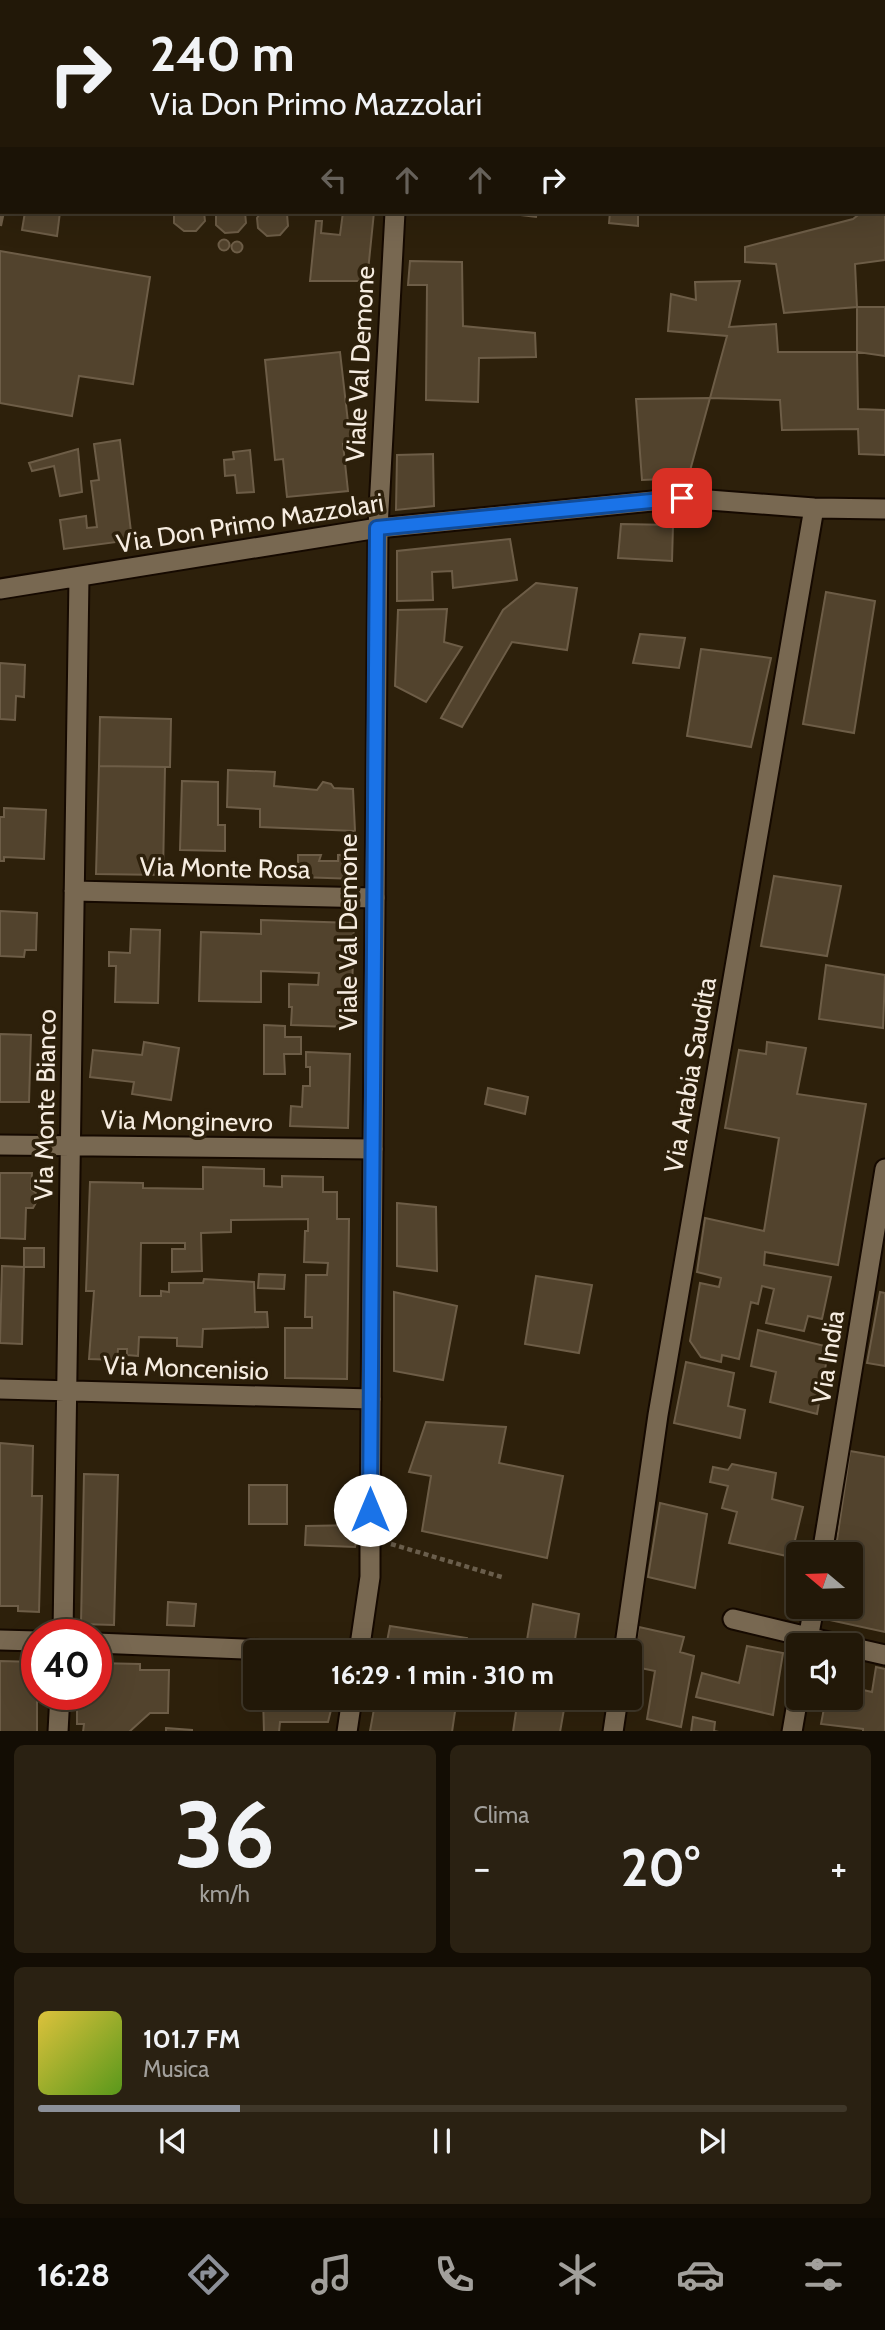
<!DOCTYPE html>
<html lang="it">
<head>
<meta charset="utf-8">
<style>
  :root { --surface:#221808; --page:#2a2112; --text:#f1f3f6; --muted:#a2a09c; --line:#3f3729; --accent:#8c9099 }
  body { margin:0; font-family:Cabin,sans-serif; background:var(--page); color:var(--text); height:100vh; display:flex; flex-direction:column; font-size:26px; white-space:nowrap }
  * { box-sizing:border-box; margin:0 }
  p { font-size:23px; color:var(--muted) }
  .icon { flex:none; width:38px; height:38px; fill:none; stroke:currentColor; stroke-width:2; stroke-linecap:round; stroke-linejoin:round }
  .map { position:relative; height:1731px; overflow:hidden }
  .sheet { display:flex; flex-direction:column; gap:14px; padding:14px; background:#130d04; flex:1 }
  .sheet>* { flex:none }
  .banner { position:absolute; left:0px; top:0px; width:886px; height:214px; box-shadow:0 7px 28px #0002,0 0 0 2px var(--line); background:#221808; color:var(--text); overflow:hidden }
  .needle { width:46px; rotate:289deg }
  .fabs { position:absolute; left:786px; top:1542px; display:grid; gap:14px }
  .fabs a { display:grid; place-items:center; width:77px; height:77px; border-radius:7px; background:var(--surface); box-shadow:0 7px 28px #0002,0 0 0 2px var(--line); font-size:35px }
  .speed { position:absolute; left:21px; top:1619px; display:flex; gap:14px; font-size:35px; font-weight:700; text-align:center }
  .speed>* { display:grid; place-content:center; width:91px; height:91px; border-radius:50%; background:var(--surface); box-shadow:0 7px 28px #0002,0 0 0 2px var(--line); line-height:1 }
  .speed .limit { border:10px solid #d22; background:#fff; color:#111 }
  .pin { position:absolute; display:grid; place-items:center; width:60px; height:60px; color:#fff; margin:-30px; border-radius:14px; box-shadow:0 4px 10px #0006 }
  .me { position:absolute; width:77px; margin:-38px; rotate:0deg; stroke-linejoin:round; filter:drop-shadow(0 0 5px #0008) }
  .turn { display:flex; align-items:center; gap:24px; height:147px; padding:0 35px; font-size:32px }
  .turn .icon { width:91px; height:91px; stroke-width:2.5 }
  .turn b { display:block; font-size:49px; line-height:60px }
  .lanes { display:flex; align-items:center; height:66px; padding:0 35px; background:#0003; justify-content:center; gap:35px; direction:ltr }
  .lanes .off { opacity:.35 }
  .big { font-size:52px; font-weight:700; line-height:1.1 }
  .sheet .widget { flex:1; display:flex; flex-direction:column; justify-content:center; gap:10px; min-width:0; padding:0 24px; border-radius:10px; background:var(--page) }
  .sheet .dial { align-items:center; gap:0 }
  .dial b { font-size:91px; line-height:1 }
  .song { display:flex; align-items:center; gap:21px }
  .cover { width:84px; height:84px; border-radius:10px; background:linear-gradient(135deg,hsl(50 70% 55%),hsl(90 70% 35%)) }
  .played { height:7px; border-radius:4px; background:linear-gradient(90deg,var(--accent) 25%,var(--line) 25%) }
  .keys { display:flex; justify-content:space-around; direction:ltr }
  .heat { display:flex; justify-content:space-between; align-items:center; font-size:38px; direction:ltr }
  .sheet .tiles { flex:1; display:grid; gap:14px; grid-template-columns:1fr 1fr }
  .widget:last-child { grid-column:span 2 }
  .trip { position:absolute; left:243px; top:1640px; width:399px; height:70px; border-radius:7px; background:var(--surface); box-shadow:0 7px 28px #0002,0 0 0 2px var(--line); font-weight:700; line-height:70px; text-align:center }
  .tabs { display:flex; height:112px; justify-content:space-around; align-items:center; background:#0e0a03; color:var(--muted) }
  .tabs .icon { width:49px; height:49px }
  .tabs .current { color:var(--accent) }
  .tabs b { font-size:32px; color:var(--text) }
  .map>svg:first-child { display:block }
  .built { fill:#39270b }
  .building { fill:#52432d; stroke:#6d5d47; stroke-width:2 }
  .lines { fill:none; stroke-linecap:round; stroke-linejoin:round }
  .minor-casing { stroke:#150900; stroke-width:23 }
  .tertiary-casing { stroke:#150900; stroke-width:23 }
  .secondary-casing { stroke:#150900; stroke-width:23 }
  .path { stroke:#6a5e4c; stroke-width:4.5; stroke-dasharray:5 3.5; stroke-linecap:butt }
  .minor { stroke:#786851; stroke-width:19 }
  .tertiary { stroke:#786851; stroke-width:19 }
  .secondary { stroke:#977847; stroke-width:19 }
  .route-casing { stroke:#114b97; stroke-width:18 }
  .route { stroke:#1a73e8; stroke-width:12 }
  .labels { text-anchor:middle; stroke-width:7; stroke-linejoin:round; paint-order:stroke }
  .street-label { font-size:26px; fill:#f6ece0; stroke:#2d200b }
</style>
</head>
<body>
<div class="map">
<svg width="885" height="1732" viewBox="0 0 885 1732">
  <rect width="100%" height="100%" fill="#2d200b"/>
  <path class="built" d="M569 0H837V2H571Z"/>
  <path class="building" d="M0 160H2V212H4L1 226Z
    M885 195V260L855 264 857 307 784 313 776 264 745 262V247L853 219 862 212H884Z
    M25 212H60L57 236 22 230Z
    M174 212H204L205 221 196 231H184L174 223Z
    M245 212 246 223 238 232 225 233 216 225V212Z
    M261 212H285L287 214 288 226 280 235 267 236 258 228 257 218Z
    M343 212 361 214V212H374L367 281H310L316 221H322L321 233 340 235Z
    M497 212H537L536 217Z
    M610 212H638V226L609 223Z
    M218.5 245a5.5 5.5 0 1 1 11 0a5.5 5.5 0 1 1-11 0Z
    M231.5 247a5.5 5.5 0 1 1 11 0a5.5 5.5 0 1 1-11 0Z
    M0 251 150 277 133 384 79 376 72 416 0 403Z
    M410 261 462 262 463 326 535 333 536 357 479 358 478 402 426 400 427 285H408Z
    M740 281 729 327 776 324 778 352H857L858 409 885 410V455L859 454 858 429 782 430 780 400 710 398 727 336 668 331 671 294 696 300 695 282Z
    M857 307H885V356L857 352Z
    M340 352 348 422 358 420 357 443 343 444 348 491 287 497 283 459 275 460 265 360Z
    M710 398 688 478 642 480 636 399Z
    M120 440 132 540 64 549 60 520 86 516 87 528 97 527 91 481 99 480 94 444Z
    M78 449 82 492 60 496 54 466 32 471 29 463Z
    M250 450 254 492 237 493 235 475 225 476 224 460 234 459 233 452Z
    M433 454 434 506 396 510 397 455Z
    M621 524 673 525 672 561 618 558Z
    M510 539 517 580 453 588 452 571 432 572 433 600 397 601V551Z
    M536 583 577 588 567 650 512 642 462 727 441 718 503 610Z
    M826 592 875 601 854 733 803 724Z
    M447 609 444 642 462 647 426 702 395 686 398 610Z
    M640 634 685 638 679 668 633 663Z
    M701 649 771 658 751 747 687 736Z
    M0 663 25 665 24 697 16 696 15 720 0 719Z
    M100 717 171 719 170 767 99 766Z
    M99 766 165 767 163 875 96 874Z
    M228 770 275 772 274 786 317 790 323 782 331 784 334 788 353 789 355 831 260 827V809L227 807Z
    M182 781 218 782V825H225V851L180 850Z
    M4 808 46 810 44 859 4 857V861H0V817H4Z
    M357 854V879L298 877V855H321L319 861H338V855Z
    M774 876 841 886 827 956 761 946Z
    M0 911 37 913 36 950H25L24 957 0 956Z
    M261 920 354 923 351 1027 291 1025 292 1007H289V984L318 985 319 973 261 971V1002L199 1001 201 932 261 934Z
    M131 929 160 930 158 1003 115 1002 116 966H109V952L130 953Z
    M826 965 885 975 883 1028 819 1019Z
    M264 1025 285 1026V1037H301V1054H284L285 1074H264Z
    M0 1034 31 1035 29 1102H0Z
    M144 1042 179 1048 171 1100 132 1094 134 1082 90 1077 93 1050 142 1055Z
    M767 1042 806 1048 797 1094 866 1104 838 1265 765 1252 764 1265 831 1277 822 1319 808 1316 804 1331 766 1323 774 1289 762 1286 758 1304 751 1302 739 1359 722 1355 721 1362 701 1357 690 1341 700 1283 719 1287 721 1278 697 1272 705 1218 764 1231 779 1138 725 1128 739 1050 766 1054Z
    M306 1052 350 1054 348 1128 290 1126 291 1106 302 1107 303 1086H310V1067H306Z
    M488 1088 528 1097 525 1114 485 1104Z
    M203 1167 264 1169V1186L282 1187V1176L323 1177V1192H337V1219H349L347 1379 285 1378V1328H312V1317H305L306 1275H327L328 1263 304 1262 305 1231H308V1219L231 1220V1232L201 1233 202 1271 172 1272V1249H185V1243H141L140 1296H161V1291L169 1292V1283H203L204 1279 254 1282 255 1312H267L268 1327 203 1329 202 1347 177 1346V1338L139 1337 138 1356 127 1355V1349H118L117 1360 89 1359 94 1291H86L90 1182 143 1183V1188L203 1189Z
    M0 1173H32L31 1189 36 1193 38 1199 33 1208H26L25 1239 0 1238Z
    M397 1203 436 1207 437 1271 397 1266Z
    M24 1248H44V1267H24Z
    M2 1266 24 1267 22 1344 0 1343Z
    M259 1274 285 1275 284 1289 258 1288Z
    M536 1276 592 1285 579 1353 525 1344Z
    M394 1292 457 1306 443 1380 394 1371Z
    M880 1292 885 1293V1366L867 1363Z
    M758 1330 829 1347 817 1414 770 1402 776 1372 751 1366Z
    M686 1362 734 1373 728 1406 745 1410 740 1438 674 1423Z
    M426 1422 506 1427 499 1463 563 1476 547 1558 422 1531 431 1476 409 1472Z
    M0 1443 33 1446 32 1496H42L39 1612 18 1611V1606H0Z
    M850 1451 885 1457V1632L825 1619 827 1606H850V1554H835Z
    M732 1464 776 1473 772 1499 803 1507 791 1557 729 1543 737 1512 722 1508 728 1486 710 1482 713 1467 728 1470Z
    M84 1474 118 1475 114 1625 81 1624Z
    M249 1485H287V1524H249Z
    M660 1503 707 1514 695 1588 648 1577Z
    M360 1525 355 1547 305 1545 306 1526Z
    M168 1602 196 1604 194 1626 167 1625Z
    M533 1604 579 1614 573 1652H525Z
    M390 1626 467 1638 465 1652H385Z
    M639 1627 684 1637 680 1652 694 1656 681 1727 647 1719 655 1671 631 1666Z
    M747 1646 783 1653 773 1715 696 1697 702 1673 739 1683Z
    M0 1661 37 1662V1732H0Z
    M96 1663 140 1664V1670H169L168 1713H150L129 1732H83L84 1724H77V1694H96Z
    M876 1667 885 1669V1732H863V1729L821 1724 826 1698H850V1687L872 1692Z
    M263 1698H334L328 1722H280L279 1732H264Z
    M376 1698H457L452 1732 370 1731Z
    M518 1698H566L560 1732H513Z
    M693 1717 715 1722 714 1731 719 1732H691Z
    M166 1728 192 1730V1732H166Z"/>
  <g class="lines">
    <g class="minor-casing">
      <path id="minor" d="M412 2V0
        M0 589 378 528 683 498 814 508 885 509
        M74 891 375 898
        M0 1145 373 1149
        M0 1389 371 1399
        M822 1554 885 1169
        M733 1619 841 1645
        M63 1634 79 577
        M0 1640 37 1641
        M96 1643 319 1652
        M807 1645 814 1606
        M850 1647 885 1655
        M624 1652 658 1415 814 508
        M58 1732 60 1694
        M613 1732 618 1698
        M792 1732 798 1697"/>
    </g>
    <g class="tertiary-casing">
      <path id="tertiary" d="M359 1652 370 1577V1538L378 528 395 212
        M347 1732 352 1698"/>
    </g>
    <g class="secondary-casing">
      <path id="secondary" d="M181 0 194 2
        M884 88H885"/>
    </g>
    <path class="path" d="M391 1544 505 1578"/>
    <use href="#minor" class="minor"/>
    <use href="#tertiary" class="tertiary"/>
    <use href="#secondary" class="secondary"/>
  </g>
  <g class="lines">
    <g class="route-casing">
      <path id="route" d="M370 1510 377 528 682 498"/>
    </g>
    <use href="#route" class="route"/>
  </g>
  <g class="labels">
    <g class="street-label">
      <text transform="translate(360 364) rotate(-87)" y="9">Viale Val Demone</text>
      <text transform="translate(250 523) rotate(-9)" y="9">Via Don Primo Mazzolari</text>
      <text transform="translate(225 868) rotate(1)" y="9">Via Monte Rosa</text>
      <text transform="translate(348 932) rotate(-90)" y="9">Viale Val Demone</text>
      <text transform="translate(690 1075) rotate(-80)" y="9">Via Arabia Saudita</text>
      <text transform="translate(45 1105) rotate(-89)" y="9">Via Monte Bianco</text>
      <text transform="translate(187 1121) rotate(1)" y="9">Via Monginevro</text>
      <text transform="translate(828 1357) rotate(-81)" y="9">Via India</text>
      <text transform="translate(186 1368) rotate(2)" y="9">Via Moncenisio</text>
    </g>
  </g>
</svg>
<div class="fabs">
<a><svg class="needle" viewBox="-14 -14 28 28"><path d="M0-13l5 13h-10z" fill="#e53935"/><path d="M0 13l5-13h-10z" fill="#a2a09c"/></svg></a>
<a><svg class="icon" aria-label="sound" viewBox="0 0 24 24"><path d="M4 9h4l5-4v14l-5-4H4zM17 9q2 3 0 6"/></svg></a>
</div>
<div class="speed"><div class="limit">40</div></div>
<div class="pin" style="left:682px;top:498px;background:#d93025"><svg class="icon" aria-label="arrive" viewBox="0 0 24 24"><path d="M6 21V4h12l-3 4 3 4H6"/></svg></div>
<svg class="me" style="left:370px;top:1510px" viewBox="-20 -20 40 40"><circle r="19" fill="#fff"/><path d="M0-13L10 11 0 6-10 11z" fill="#1a73e8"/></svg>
<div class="trip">16:29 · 1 min · 310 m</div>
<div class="banner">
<div class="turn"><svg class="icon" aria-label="right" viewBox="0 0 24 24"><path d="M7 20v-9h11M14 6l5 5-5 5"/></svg><div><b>240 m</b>Via Don Primo Mazzolari</div></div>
<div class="lanes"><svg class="icon off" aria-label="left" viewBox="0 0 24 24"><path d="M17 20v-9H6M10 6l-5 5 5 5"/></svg><svg class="icon off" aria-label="ahead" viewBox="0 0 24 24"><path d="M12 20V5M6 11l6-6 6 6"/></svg><svg class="icon off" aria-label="ahead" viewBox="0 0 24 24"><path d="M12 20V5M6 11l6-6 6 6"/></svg><svg class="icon" aria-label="right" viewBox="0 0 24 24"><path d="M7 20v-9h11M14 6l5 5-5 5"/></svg></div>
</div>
</div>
<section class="sheet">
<div class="tiles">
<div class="widget dial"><b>36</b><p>km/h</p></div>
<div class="widget"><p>Clima</p>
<div class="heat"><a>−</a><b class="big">20°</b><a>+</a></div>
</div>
<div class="widget">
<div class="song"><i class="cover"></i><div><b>101.7 FM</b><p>Musica</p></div></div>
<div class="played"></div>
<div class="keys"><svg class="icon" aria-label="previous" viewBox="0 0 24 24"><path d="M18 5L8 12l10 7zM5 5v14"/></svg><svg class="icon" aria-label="pause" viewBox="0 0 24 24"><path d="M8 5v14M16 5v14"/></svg><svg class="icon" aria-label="next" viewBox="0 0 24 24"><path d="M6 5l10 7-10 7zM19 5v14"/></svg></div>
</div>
</div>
</section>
<nav class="tabs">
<b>16:28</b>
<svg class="icon current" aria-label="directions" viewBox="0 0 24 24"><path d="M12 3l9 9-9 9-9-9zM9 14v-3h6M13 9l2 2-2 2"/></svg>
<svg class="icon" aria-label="music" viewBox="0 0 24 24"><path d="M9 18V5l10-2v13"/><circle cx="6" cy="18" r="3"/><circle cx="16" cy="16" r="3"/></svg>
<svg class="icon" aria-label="phone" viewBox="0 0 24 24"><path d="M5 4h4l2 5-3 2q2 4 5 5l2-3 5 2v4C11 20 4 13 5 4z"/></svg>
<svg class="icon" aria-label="climate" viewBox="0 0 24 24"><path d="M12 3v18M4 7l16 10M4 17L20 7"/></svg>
<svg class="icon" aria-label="car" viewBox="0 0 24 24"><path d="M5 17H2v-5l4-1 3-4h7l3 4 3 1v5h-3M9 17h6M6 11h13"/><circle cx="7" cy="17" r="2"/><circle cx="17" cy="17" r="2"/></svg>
<svg class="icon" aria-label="filters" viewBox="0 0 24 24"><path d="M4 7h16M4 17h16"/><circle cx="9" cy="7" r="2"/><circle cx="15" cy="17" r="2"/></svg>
</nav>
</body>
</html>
